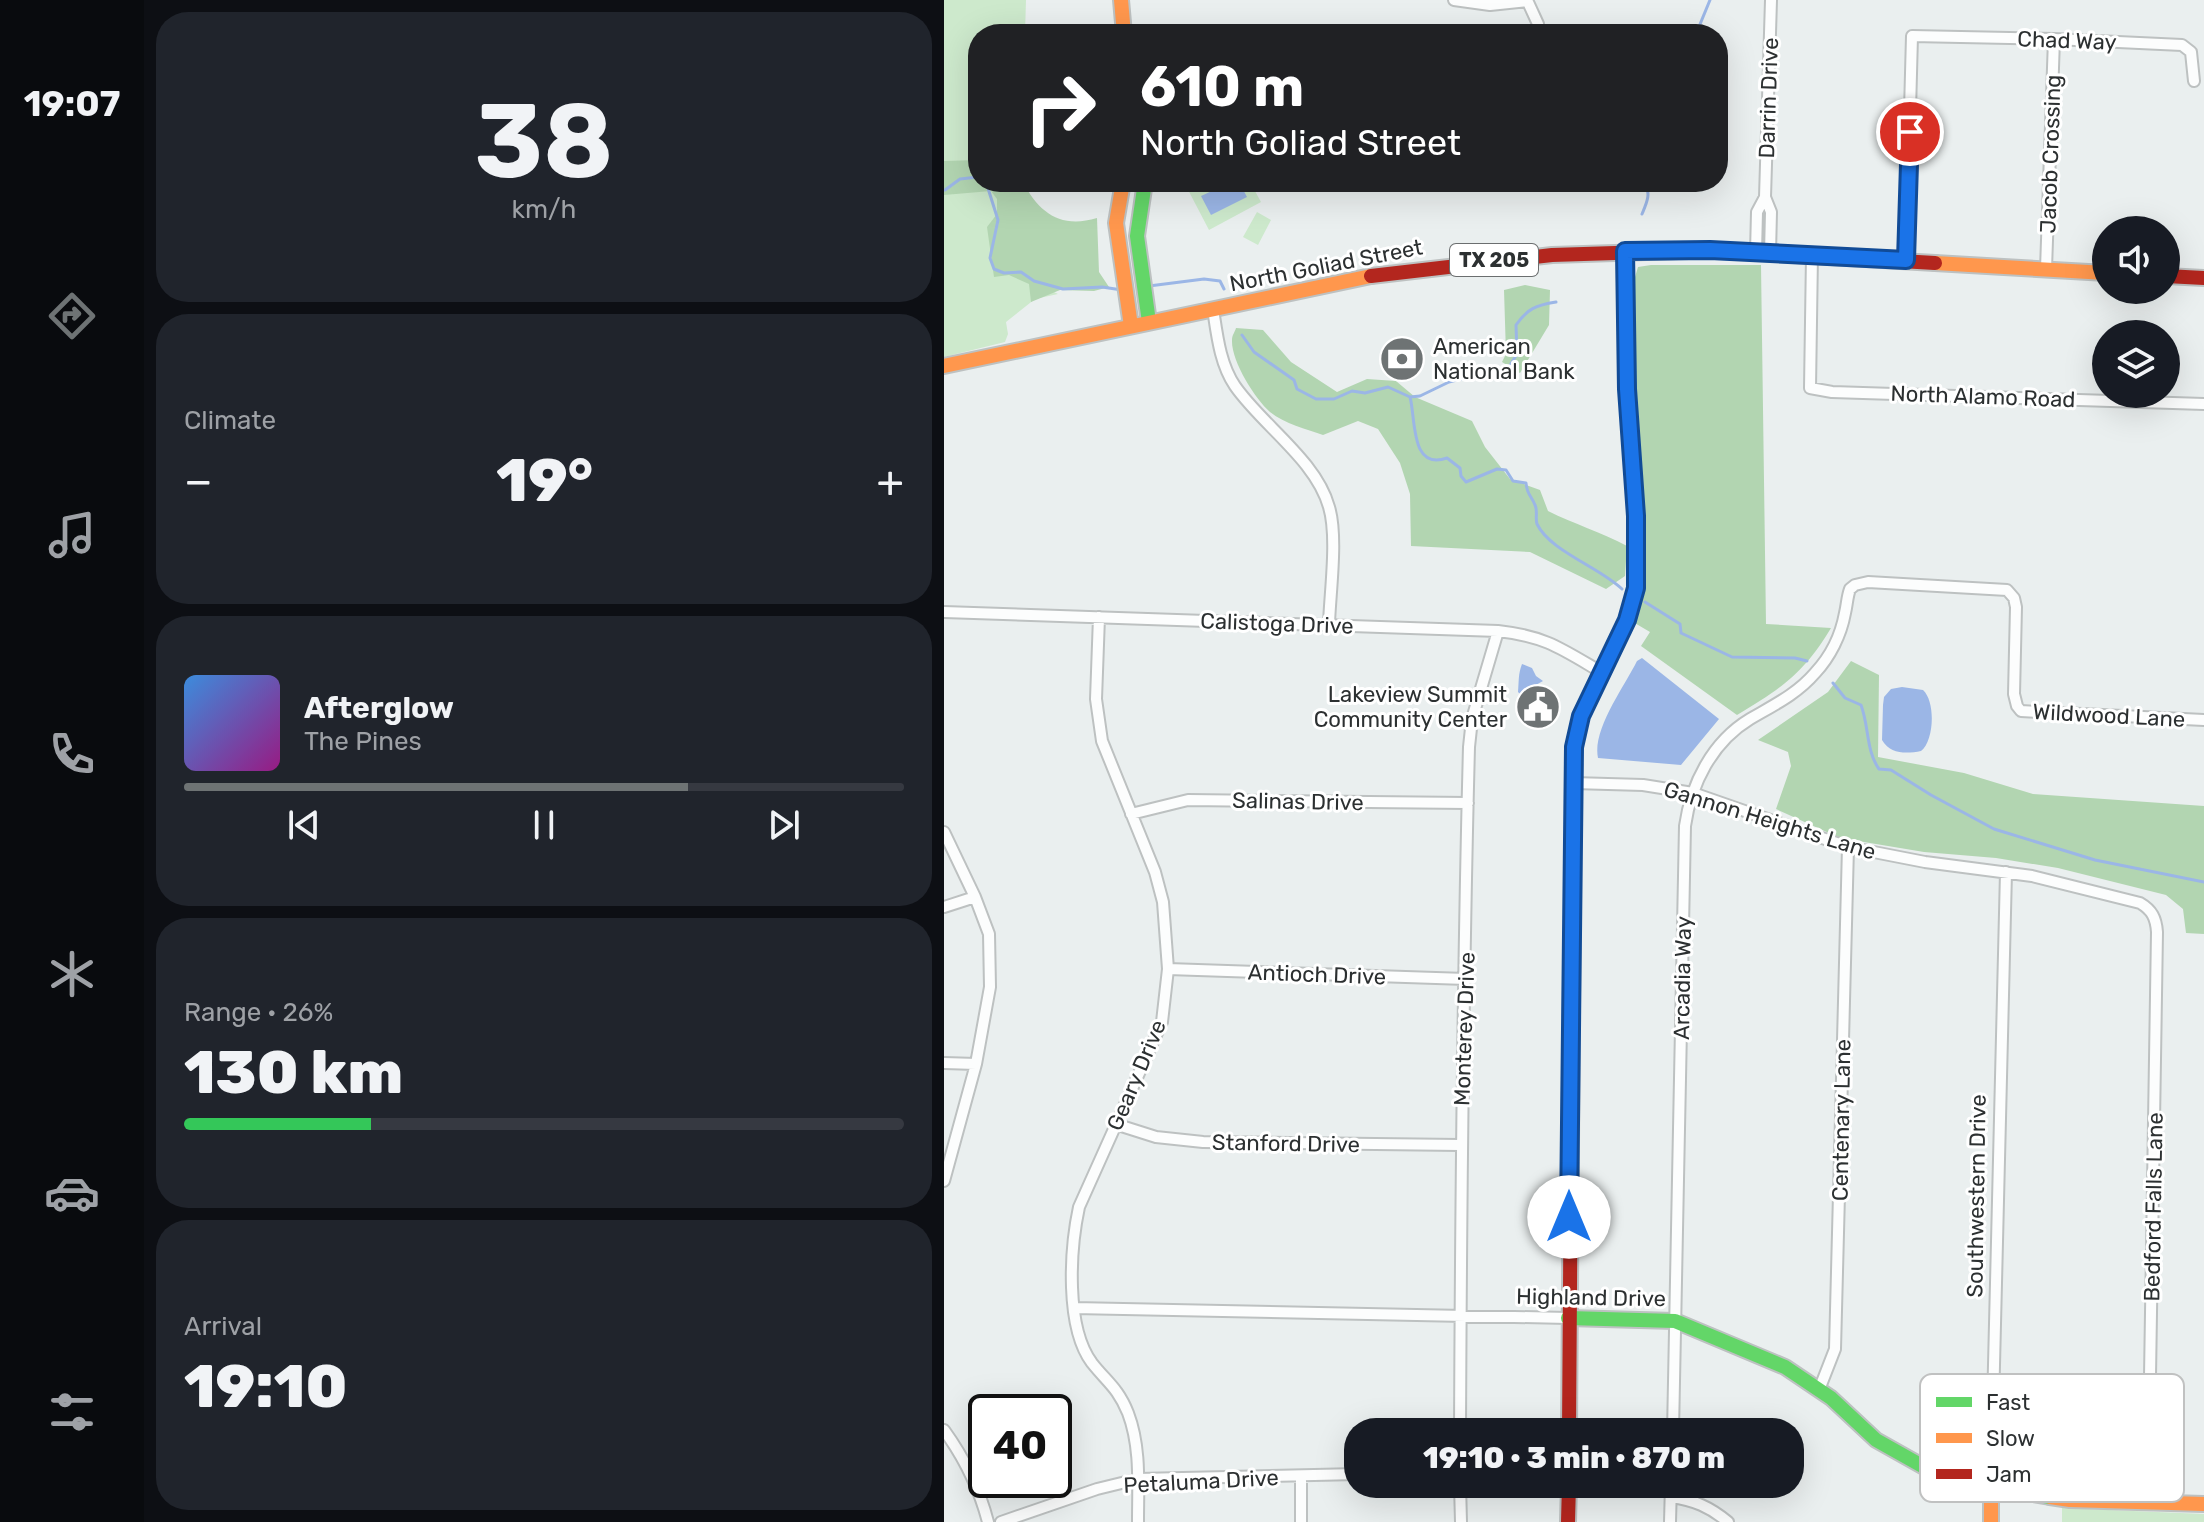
<!DOCTYPE html>
<html lang="en">
<head>
<meta charset="utf-8">
<style>
  :root { --surface:#171b24; --page:#20242c; --text:#f1f3f6; --muted:#9ea1a6; --line:#363941; --accent:#6e7374 }
  body { margin:0; font-family:Rubik,sans-serif; background:var(--page); color:var(--text); height:100vh; display:flex; flex-direction:column; font-size:30px; white-space:nowrap }
  * { box-sizing:border-box; margin:0 }
  p { font-size:26px; color:var(--muted) }
  .icon { flex:none; width:44px; height:44px; fill:none; stroke:currentColor; stroke-width:2; stroke-linecap:round; stroke-linejoin:round }
  .map { position:relative; flex:1; overflow:hidden }
  .panel { display:flex; flex-direction:column; gap:12px; padding:12px; background:#0d0f14; width:800px }
  .panel>* { flex:none }
  .banner { position:absolute; left:24px; top:24px; width:760px; height:168px; border-radius:32px; box-shadow:0 8px 32px #0002; background:#202124; color:#fff; overflow:hidden }
  .tools { position:absolute; left:1148px; top:216px; display:grid; gap:16px }
  .tools a { display:grid; place-items:center; width:88px; height:88px; border-radius:50%; background:var(--surface); box-shadow:0 8px 32px #0002; font-size:40px }
  .speed { position:absolute; left:24px; top:1394px; display:flex; gap:16px; font-size:40px; font-weight:700; text-align:center }
  .speed>* { display:grid; place-content:center; width:104px; height:104px; border-radius:50%; background:var(--surface); box-shadow:0 8px 32px #0002; line-height:1 }
  .speed .limit { border:4px solid #111; border-radius:12px; background:#fff; color:#111 }
  .pin { position:absolute; display:grid; place-items:center; width:68px; height:68px; color:#fff; margin:-34px; border:4px solid #fff; border-radius:50%; box-shadow:0 2px 8px #0007 }
  .me { position:absolute; width:88px; margin:-44px; rotate:0deg; stroke-linejoin:round; filter:drop-shadow(0 0 6px #0008) }
  .turn { display:flex; align-items:center; gap:28px; height:168px; padding:0 40px; font-size:36px }
  .turn .icon { width:104px; height:104px; stroke-width:2.5 }
  .turn b { display:block; font-size:56px; line-height:68px }
  .big { font-size:60px; font-weight:800; line-height:1.1 }
  .panel .widget { flex:1; display:flex; flex-direction:column; justify-content:center; gap:12px; min-width:0; padding:0 28px; border-radius:32px; background:var(--page) }
  .panel .dial { align-items:center; gap:0 }
  .dial b { font-size:104px; line-height:1 }
  .song { display:flex; align-items:center; gap:24px }
  .cover { width:96px; height:96px; border-radius:12px; background:linear-gradient(135deg,hsl(210 70% 55%),hsl(310 70% 35%)) }
  .played { height:8px; border-radius:4px; background:linear-gradient(90deg,var(--accent) 70%,var(--line) 70%) }
  .keys { display:flex; justify-content:space-around; direction:ltr }
  .heat { display:flex; justify-content:space-between; align-items:center; font-size:44px; direction:ltr }
  .charge { height:12px; border-radius:6px; background:linear-gradient(90deg,#34c759 26%,var(--line) 0) }
  .trip { position:absolute; left:400px; top:1418px; width:460px; height:80px; border-radius:32px; background:var(--surface); box-shadow:0 8px 32px #0002; font-weight:800; line-height:80px; text-align:center }
  main { display:flex; flex:1; min-height:0 }
  .tab-bar { display:flex; flex-direction:column; width:144px; justify-content:space-around; align-items:center; background:#090b0e; color:var(--muted) }
  .tab-bar .icon { width:56px; height:56px }
  .tab-bar .current { color:var(--accent) }
  .tab-bar b { font-size:36px; color:var(--text) }
  .map>svg:first-child { display:block }
  .green { fill:#cde9cc }
  .forest { fill:#b2d5b1 }
  .water { fill:#9bb6e6 }
  .lines { fill:none; stroke-linecap:round; stroke-linejoin:round }
  .stream { stroke:#9bb6e6; stroke-width:3 }
  .street-casing { stroke:#bdc1c1; stroke-width:14 }
  .fast-casing { stroke:#bdc1c1; stroke-width:18 }
  .slow-casing { stroke:#bdc1c1; stroke-width:18 }
  .jam-casing { stroke:#bdc1c1; stroke-width:18 }
  .street { stroke:#fcfdfd; stroke-width:10 }
  .fast { stroke:#63d668; stroke-width:14 }
  .slow { stroke:#ff974d; stroke-width:14 }
  .jam { stroke:#b3261e; stroke-width:14 }
  .route-casing { stroke:#114b97; stroke-width:20 }
  .route { stroke:#1a73e8; stroke-width:14 }
  .labels { text-anchor:middle; stroke-width:6; stroke-linejoin:round; paint-order:stroke }
  .shield { fill:#fff; stroke:#6b6e6f; stroke-width:2 }
  .shield-label { font-size:20px; font-weight:bold; fill:#2c3031 }
  .street-label { font-size:22px; fill:#2c3031; stroke:#fff }
  .poi-label { font-size:22px; fill:#2c3031; stroke:#fff; text-anchor:start }
  .key { fill:#fff; stroke:#c0c1c1; stroke-width:2 }
  .key-label { font-size:22px; fill:#2c3031 }
</style>
</head>
<body>
<main>
<nav class="tab-bar">
<b>19:07</b>
<svg class="icon current" aria-label="directions" viewBox="0 0 24 24"><path d="M12 3l9 9-9 9-9-9zM9 14v-3h6M13 9l2 2-2 2"/></svg>
<svg class="icon" aria-label="music" viewBox="0 0 24 24"><path d="M9 18V5l10-2v13"/><circle cx="6" cy="18" r="3"/><circle cx="16" cy="16" r="3"/></svg>
<svg class="icon" aria-label="phone" viewBox="0 0 24 24"><path d="M5 4h4l2 5-3 2q2 4 5 5l2-3 5 2v4C11 20 4 13 5 4z"/></svg>
<svg class="icon" aria-label="climate" viewBox="0 0 24 24"><path d="M12 3v18M4 7l16 10M4 17L20 7"/></svg>
<svg class="icon" aria-label="car" viewBox="0 0 24 24"><path d="M5 17H2v-5l4-1 3-4h7l3 4 3 1v5h-3M9 17h6M6 11h13"/><circle cx="7" cy="17" r="2"/><circle cx="17" cy="17" r="2"/></svg>
<svg class="icon" aria-label="filters" viewBox="0 0 24 24"><path d="M4 7h16M4 17h16"/><circle cx="9" cy="7" r="2"/><circle cx="15" cy="17" r="2"/></svg>
</nav>
<section class="panel">
<div class="widget dial"><b>38</b><p>km/h</p></div>
<div class="widget"><p>Climate</p>
<div class="heat"><a>−</a><b class="big">19°</b><a>+</a></div>
</div>
<div class="widget">
<div class="song"><i class="cover"></i><div><b>Afterglow</b><p>The Pines</p></div></div>
<div class="played"></div>
<div class="keys"><svg class="icon" aria-label="previous" viewBox="0 0 24 24"><path d="M18 5L8 12l10 7zM5 5v14"/></svg><svg class="icon" aria-label="pause" viewBox="0 0 24 24"><path d="M8 5v14M16 5v14"/></svg><svg class="icon" aria-label="next" viewBox="0 0 24 24"><path d="M6 5l10 7-10 7zM19 5v14"/></svg></div>
</div>
<div class="widget"><p>Range · 26%</p><b class="big">130 km</b><div class="charge"></div></div>
<div class="widget"><p>Arrival</p><b class="big">19:10</b></div>
</section>
<div class="map">
<svg width="1260" height="1522" viewBox="0 0 1260 1522">
  <rect width="100%" height="100%" fill="#eaefef"/>
  <path class="green" d="M0 0H82L81 34H34V182H77L74 274 114 294 91 299 62 322 64 334 61 342 0 357Z
    M244 182H306L317 202 265 230 241 184Z
    M313 212 327 220 314 245 299 237Z
    M1118 1508 1260 1514V1522H1118Z"/>
  <path class="forest" d="M34 160V182H79C95 213 117 229 153 218L155 272 165 287 150 291 116 290 87 302 85 284 65 275 50 277 43 227 53 214V199L47 191 0 195V161Z
    M707 265H817L822 624 887 628C860 673 838 688 793 715L697 646 706 632 689 622 702 581 689 357 691 277 694 267Z
    M581 285 606 290 605 325 576 373 558 362 562 354 560 290Z
    M292 328 319 330 347 362 393 392 423 379 452 381 471 397 528 421 541 447 566 479 596 490 604 511C630 524 657 532 683 546L681 576 662 589 586 552 467 546 466 494 456 463 434 429 414 421 379 435C362 429 341 424 326 412 311 399 287 361 288 340 288 335 291 332 292 328Z
    M907 661 935 675 934 757 1020 773 1089 794 1260 806V934L1242 933 1239 909 1222 895 1114 868 1052 858 980 852 896 838 832 809 847 766 844 752 814 740 884 692Z"/>
  <path class="water" d="M271 182 280 184 295 182 303 197 267 215 257 196 268 191 266 185Z
    M698 658 775 719 737 765 654 758C648 730 680 687 693 661Z
    M578 664 588 668 592 676 599 681 590 686 588 693 578 696 574 692C575 682 574 674 578 664Z
    M958 687 979 690C992 702 990 741 977 751 962 754 946 754 938 740L939 705 940 697 947 689Z"/>
  <g class="lines">
    <path class="stream" d="M752 34 766 0
      M42 182 54 220 46 258 50 269 60 273 77 272 90 281 119 289 158 287 178 290
      M1 190 16 179 34 177
      M698 214C703 202 707 194 701 182
      M205 286 260 279 276 281 280 289
      M298 335 310 352 350 380 353 389 372 399H390L408 391 421 393 444 387 466 397C472 419 466 471 503 458L516 468 517 476 522 482 553 469 562 470 569 481 582 483C583 495 587 495 591 505 594 511 591 518 593 524 606 551 655 567 678 589
      M466 397 476 396 505 382 524 377 552 374 565 367 573 354 572 325C583 309 592 305 612 302
      M701 602 736 624 737 633 788 657 851 658 863 661
      M889 683 901 698 917 705C925 726 922 751 935 769L947 770 987 795 1050 829 1151 860 1260 882"/>
    <g class="street-casing">
      <path id="street" d="M510 0 546 5 583 1
        M583 0 594 24 595 34
        M812 252 813 212 821 197
        M826 253 827 212 821 197 827 0
        M868 255 866 388 888 392 1260 404
        M962 260 968 36 1110 39 1238 45 1247 52 1250 81
        M1102 269 1110 39
        M269 309C273 335 276 364 291 386 318 425 372 460 385 507 394 537 386 592 385 624
        M0 612 554 631C601 636 618 649 657 672
        M155 617 152 699 158 741 211 872 219 902 224 969 218 1022 135 1207C126 1249 121 1327 148 1363 163 1382 174 1388 184 1413 197 1447 194 1485 194 1522
        M629 783 699 785 749 793 904 847 981 862 1088 876 1196 903C1208 910 1212 918 1213 932L1204 1503
        M187 814 244 800 524 803
        M0 832 31 897 45 934 46 987 32 1064 0 1181
        M0 907 31 897
        M224 969 522 979
        M0 1063 32 1064
        M171 1124 212 1137 259 1142 516 1145
        M130 1308 624 1318
        M875 1390 891 1349 904 847
        M0 1430C21 1459 35 1487 44 1522
        M516 1432C517 1204 519 976 525 747L528 719 554 631
        M729 1432 741 826C747 784 768 742 806 719 830 705 853 694 871 673 886 657 897 635 901 613 903 605 903 597 906 589L911 585 924 582 1063 590 1070 598 1072 607 1070 694 1073 706 1077 711 1260 720
        M357 1476V1522
        M516 1484 517 1522
        M1047 1488 1062 872
        M727 1497C750 1500 766 1507 784 1522
        M57 1522 153 1489 194 1479 414 1474
        M726 1522 727 1484"/>
    </g>
    <g class="fast-casing">
      <path id="fast" d="M201 182 193 236 205 322
        M629 853 630 747 637 716 683 620 692 588V516L687 447
        M624 1318 731 1321 841 1367 887 1398 932 1440 980 1467 1038 1485 1106 1497"/>
    </g>
    <g class="slow-casing">
      <path id="slow" d="M177 0 180 34
        M179 182 172 223 187 326
        M681 251 683 389 687 447
        M991 263 1162 273
        M0 366 427 276
        M1047 1488V1522
        M1106 1497 1126 1500 1260 1504"/>
    </g>
    <g class="jam-casing">
      <path id="jam" d="M427 276 608 255 766 250 991 263
        M1222 276 1260 278
        M625 1432 629 853
        M624 1522 625 1484"/>
    </g>
    <use href="#street" class="street"/>
    <use href="#fast" class="fast"/>
    <use href="#slow" class="slow"/>
    <use href="#jam" class="jam"/>
  </g>
  <g class="lines">
    <g class="route-casing">
      <path id="route" d="M625 1217 630 747 637 716 683 620 692 588V516L683 389 681 251 766 250 962 260 966 132"/>
    </g>
    <use href="#route" class="route"/>
  </g>
  <defs>
    <g id="bank-disc" transform="scale(2.3)"><circle r="9.5" fill="#6e7374" stroke="#fff"/><path d="M-6-4H6V4H-6ZM0-2.3a2.3 2.3 0 1 0 0 4.6a2.3 2.3 0 1 0 0-4.6Z" fill="#fff"/></g>
    <g id="civic-disc" transform="scale(2.3)"><circle r="9.5" fill="#6e7374" stroke="#fff"/><path d="M-.6-6.5H3V-4.5H.6V-3L4-1V1h2V6H-6V1h2V-1L-.6-3ZM-1.2 2.5V6h2.4V2.5Z" fill="#fff"/></g>
  </defs>
  <g fill-rule="evenodd">
    <use href="#bank-disc" x="458" y="359"/>
    <use href="#civic-disc" x="594" y="707"/>
  </g>
  <g class="labels">
    <rect class="shield" x="506" y="244" width="88" height="32" rx="6"/>
    <g class="shield-label">
      <text x="550" y="267">TX 205</text>
    </g>
    <g class="street-label">
      <text transform="translate(1123 40) rotate(2)" y="8">Chad Way</text>
      <text transform="translate(824 98) rotate(-88)" y="8">Darrin Drive</text>
      <text transform="translate(1106 154) rotate(-88)" y="8">Jacob Crossing</text>
      <text transform="translate(382 265) rotate(-11)" y="8">North Goliad Street</text>
      <text transform="translate(1039 396) rotate(2)" y="8">North Alamo Road</text>
      <text transform="translate(333 623) rotate(2)" y="8">Calistoga Drive</text>
      <text transform="translate(1165 715) rotate(3)" y="8">Wildwood Lane</text>
      <text transform="translate(354 801) rotate(1)" y="8">Salinas Drive</text>
      <text transform="translate(826 820) rotate(17)" y="8">Gannon Heights Lane</text>
      <text transform="translate(373 974) rotate(2)" y="8">Antioch Drive</text>
      <text transform="translate(738 978) rotate(-89)" y="8">Arcadia Way</text>
      <text transform="translate(520 1029) rotate(-88)" y="8">Monterey Drive</text>
      <text transform="translate(192 1075) rotate(-67)" y="8">Geary Drive</text>
      <text transform="translate(897 1120) rotate(-89)" y="8">Centenary Lane</text>
      <text transform="translate(342 1143) rotate(1)" y="8">Stanford Drive</text>
      <text transform="translate(1032 1196) rotate(-89)" y="8">Southwestern Drive</text>
      <text transform="translate(1209 1207) rotate(-89)" y="8">Bedford Falls Lane</text>
      <text transform="translate(647 1297) rotate(1)" y="8">Highland Drive</text>
      <text transform="translate(257 1481) rotate(-3)" y="8">Petaluma Drive</text>
    </g>
    <g class="poi-label">
      <text x="489" y="354">American<tspan x="489" dy="25">National Bank</tspan></text>
      <text x="563" y="702" text-anchor="end">Lakeview Summit<tspan x="563" dy="25">Community Center</tspan></text>
    </g>
  </g>
  <rect x="976" y="1374" width="264" height="128" rx="12" class="key"/>
  <rect x="992" y="1397" width="36" height="10" fill="#63d668"/>
  <rect x="992" y="1433" width="36" height="10" fill="#ff974d"/>
  <rect x="992" y="1469" width="36" height="10" fill="#b3261e"/>
  <g class="key-label">
    <text x="1042" y="1410">Fast</text>
    <text x="1042" y="1446">Slow</text>
    <text x="1042" y="1482">Jam</text>
  </g>
</svg>
<div class="tools">
<a><svg class="icon" aria-label="sound" viewBox="0 0 24 24"><path d="M4 9h4l5-4v14l-5-4H4zM17 9q2 3 0 6"/></svg></a>
<a><svg class="icon" aria-label="layers" viewBox="0 0 24 24"><path d="M12 4l9 5-9 5-9-5zM3 14l9 5 9-5"/></svg></a>
</div>
<div class="speed"><div class="limit">40</div></div>
<div class="pin" style="left:966px;top:132px;background:#d93025"><svg class="icon" aria-label="arrive" viewBox="0 0 24 24"><path d="M6 21V4h12l-3 4 3 4H6"/></svg></div>
<svg class="me" style="left:625px;top:1217px" viewBox="-20 -20 40 40"><circle r="19" fill="#fff"/><path d="M0-13L10 11 0 6-10 11z" fill="#1a73e8"/></svg>
<div class="trip">19:10 · 3 min · 870 m</div>
<div class="banner">
<div class="turn"><svg class="icon" aria-label="right" viewBox="0 0 24 24"><path d="M7 20v-9h11M14 6l5 5-5 5"/></svg><div><b>610 m</b>North Goliad Street</div></div>
</div>
</div>
</main>
</body>
</html>
